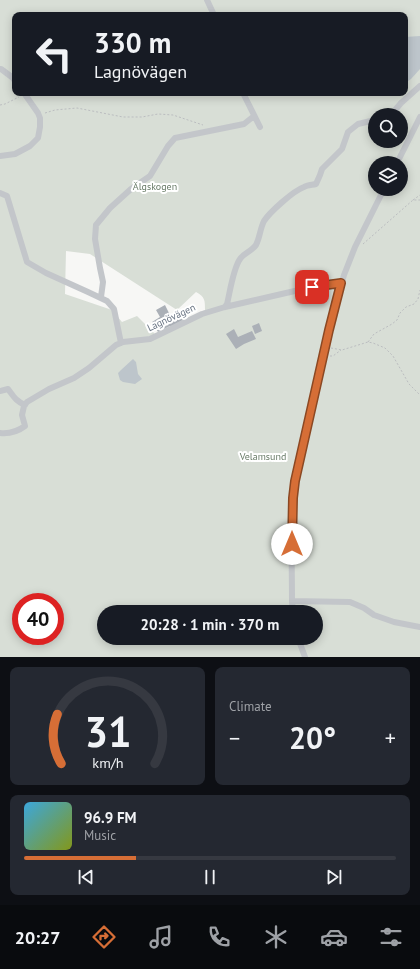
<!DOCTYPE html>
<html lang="en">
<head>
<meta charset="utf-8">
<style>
  :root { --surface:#171b24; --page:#242831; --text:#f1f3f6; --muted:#9ea1a6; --line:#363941; --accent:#d66e36 }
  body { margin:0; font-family:"PT Sans",sans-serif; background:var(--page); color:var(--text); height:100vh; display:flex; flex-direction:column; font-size:15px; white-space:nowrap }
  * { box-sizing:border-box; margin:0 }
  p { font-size:13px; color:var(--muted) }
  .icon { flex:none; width:22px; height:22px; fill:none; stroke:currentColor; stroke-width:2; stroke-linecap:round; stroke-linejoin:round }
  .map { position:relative; height:657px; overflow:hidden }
  .panel { display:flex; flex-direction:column; gap:10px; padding:10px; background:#0d0f14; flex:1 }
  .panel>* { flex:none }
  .hud { position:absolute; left:12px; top:12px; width:396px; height:84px; border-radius:8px; box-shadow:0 2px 10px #0003; background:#171b24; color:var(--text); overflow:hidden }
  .tools { position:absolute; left:368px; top:108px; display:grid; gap:8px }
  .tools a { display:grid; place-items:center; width:40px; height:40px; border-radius:50%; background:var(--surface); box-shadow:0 2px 10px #0003; font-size:20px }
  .speed { position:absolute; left:12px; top:593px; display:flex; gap:8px; font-size:20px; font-weight:700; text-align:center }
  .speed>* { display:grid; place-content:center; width:52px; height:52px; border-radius:50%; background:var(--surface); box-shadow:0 2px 10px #0003; line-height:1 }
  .speed .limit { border:6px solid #d22; background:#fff; color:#111 }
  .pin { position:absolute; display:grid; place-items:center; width:34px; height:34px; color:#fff; margin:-17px; border-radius:8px; box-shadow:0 2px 6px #0006 }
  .me { position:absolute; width:44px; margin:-22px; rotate:0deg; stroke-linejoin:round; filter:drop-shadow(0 0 3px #0008) }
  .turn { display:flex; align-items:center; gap:14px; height:84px; padding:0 16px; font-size:18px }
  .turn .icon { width:52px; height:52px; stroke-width:2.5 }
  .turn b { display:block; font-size:28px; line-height:34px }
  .big { font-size:30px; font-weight:800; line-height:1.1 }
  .panel .tile { flex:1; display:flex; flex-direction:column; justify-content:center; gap:6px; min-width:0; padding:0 14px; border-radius:8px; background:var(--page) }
  .panel .dial { align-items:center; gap:0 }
  .dial svg { height:104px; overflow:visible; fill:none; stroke:var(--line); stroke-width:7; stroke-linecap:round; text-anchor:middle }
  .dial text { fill:var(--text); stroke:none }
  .song { display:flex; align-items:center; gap:12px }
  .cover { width:48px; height:48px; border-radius:6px; background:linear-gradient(135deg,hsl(200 70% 55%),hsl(70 70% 35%)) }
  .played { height:4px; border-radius:2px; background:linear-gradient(90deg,var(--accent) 30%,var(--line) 30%) }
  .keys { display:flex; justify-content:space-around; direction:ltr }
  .heat { display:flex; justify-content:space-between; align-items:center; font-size:22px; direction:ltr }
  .panel .tiles { flex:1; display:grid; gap:10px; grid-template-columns:1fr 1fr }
  .tile:last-child { grid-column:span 2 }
  .trip { position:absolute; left:97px; top:605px; width:226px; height:40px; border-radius:20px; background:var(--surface); box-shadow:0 2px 10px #0003; font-weight:800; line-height:40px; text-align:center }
  .tab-bar { display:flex; height:64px; justify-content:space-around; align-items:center; background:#090b0e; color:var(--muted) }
  .tab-bar .icon { width:28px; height:28px }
  .tab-bar .on { color:var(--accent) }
  .tab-bar b { font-size:18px; color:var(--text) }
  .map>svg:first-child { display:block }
  .green { fill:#d8ded6; fill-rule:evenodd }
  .water { fill:#bdc5cb }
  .building { fill:#abb0b7 }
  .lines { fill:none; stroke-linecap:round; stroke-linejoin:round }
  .path { stroke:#bbbdc0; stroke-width:1; stroke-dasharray:2 2; stroke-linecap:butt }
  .minor { stroke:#c3c6ca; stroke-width:6 }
  .route-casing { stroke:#8b4823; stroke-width:10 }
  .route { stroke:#d66e36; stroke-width:7 }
  .labels { text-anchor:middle; stroke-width:4; stroke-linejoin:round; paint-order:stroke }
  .park-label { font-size:10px; fill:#687b67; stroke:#fff }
  .street-label { font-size:10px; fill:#697483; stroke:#fff }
</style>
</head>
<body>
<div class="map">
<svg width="420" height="657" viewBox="0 0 420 657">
  <rect width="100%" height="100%" fill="#f7f7f5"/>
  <path class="green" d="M0 0H420V657H0ZM15 15H405V93H15ZM375 115H401V141H375ZM375 163H401V189H375ZM66 251 90 254 177 310 196 292C205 297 205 300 205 310L155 334 137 316 122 322 112 310 65 294ZM21 602H55V636H21ZM104 612H316V638H104Z"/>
  <path class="water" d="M420 36V69L411 79 405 83V37Z
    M133 359 136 362 138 374 142 379 135 384 123 382 120 380 118 373 121 370Z"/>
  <path class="building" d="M165 305 172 319 180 315 183 320 170 327V326L158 332 152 322 160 317 156 310Z
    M259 323 262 331 255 334 252 326Z
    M234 329 238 337 252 331 256 339 244 344 236 349 226 334Z"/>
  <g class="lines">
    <path class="path" d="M0 105 5 104 19 97
      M45 113 55 110 77 108 123 117H142L158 114 173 115 203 125
      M413 200 420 195
      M363 244 413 200H420
      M368 342 374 334 392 324 397 320 400 313 406 307 414 304 418 299 420 290
      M331 348 342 350 368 342 373 343 385 348 393 356 409 384 420 395
      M330 356H333L341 350"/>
    <path class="minor" d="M207 0 214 15
      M0 69H1L13 78 15 81
      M243 93 260 127
      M391 115 401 103 420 86
      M0 156 15 154 30 146 38 138 40 127V118L38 113 24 93
      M397 163 420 117
      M0 193 7 196 27 262 46 273 88 292 107 301 114 309 121 343
      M101 297 103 282 100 268 95 239 96 225 110 208 131 189 150 176 168 146 175 138 244 124 254 116
      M225 307 227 304C230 292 233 269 240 259 244 253 252 251 256 245 260 237 260 229 264 221 270 212 293 191 304 187 307 185 312 185 316 184L320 175 322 169 342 149 348 132 358 124 375 120
      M0 391 8 389C14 397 16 401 25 405
      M0 433C10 434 17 432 25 426L22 415 24 406 27 402 49 389 74 378 89 368 116 345 123 342 150 339 202 314 225 307 312 287 341 283
      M292 601 350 602 364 608 374 615 394 622 420 627
      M293 612 292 601C292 561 290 521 295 481L329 330 344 275 355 247 384 189
      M298 638 305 657"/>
  </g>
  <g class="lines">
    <g class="route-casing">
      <path id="route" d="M292 544 293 498 295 481 329 330 341 283 312 287"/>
    </g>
    <use href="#route" class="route"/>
  </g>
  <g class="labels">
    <g class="park-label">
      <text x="155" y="190">Älgskogen</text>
      <text x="263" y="460">Velamsund</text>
    </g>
    <g class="street-label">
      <text transform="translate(171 317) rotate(-25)" y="4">Lagnövägen</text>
    </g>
  </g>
</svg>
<div class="tools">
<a><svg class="icon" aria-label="search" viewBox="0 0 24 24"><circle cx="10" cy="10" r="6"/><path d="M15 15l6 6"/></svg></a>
<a><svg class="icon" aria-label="layers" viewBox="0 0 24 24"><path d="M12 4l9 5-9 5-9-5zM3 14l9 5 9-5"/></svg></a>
</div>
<div class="speed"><div class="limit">40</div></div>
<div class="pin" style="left:312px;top:287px;background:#d93025"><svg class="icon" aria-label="arrive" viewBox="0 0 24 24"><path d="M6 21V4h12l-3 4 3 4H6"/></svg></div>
<svg class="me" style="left:292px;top:544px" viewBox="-20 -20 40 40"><circle r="19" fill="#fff"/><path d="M0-13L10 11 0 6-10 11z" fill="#d66e36"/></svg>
<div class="trip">20:28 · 1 min · 370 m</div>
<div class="hud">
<div class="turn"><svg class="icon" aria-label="left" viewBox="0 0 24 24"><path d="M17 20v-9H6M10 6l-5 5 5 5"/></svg><div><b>330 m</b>Lagnövägen</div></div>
</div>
</div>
<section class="panel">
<div class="tiles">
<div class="tile dial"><svg viewBox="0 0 100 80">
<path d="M14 69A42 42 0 1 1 86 69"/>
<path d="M14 69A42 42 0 0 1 11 31" stroke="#d66e36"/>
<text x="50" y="56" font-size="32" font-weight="700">31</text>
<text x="50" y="72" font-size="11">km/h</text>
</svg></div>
<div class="tile"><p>Climate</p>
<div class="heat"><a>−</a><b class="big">20°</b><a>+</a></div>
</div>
<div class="tile">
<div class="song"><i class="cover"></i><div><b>96.9 FM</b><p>Music</p></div></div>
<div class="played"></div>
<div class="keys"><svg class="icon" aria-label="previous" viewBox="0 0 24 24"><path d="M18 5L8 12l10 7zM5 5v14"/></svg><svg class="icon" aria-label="pause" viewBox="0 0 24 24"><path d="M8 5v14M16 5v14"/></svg><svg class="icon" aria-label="next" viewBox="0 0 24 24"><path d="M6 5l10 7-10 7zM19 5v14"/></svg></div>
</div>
</div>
</section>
<nav class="tab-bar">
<b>20:27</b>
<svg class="icon on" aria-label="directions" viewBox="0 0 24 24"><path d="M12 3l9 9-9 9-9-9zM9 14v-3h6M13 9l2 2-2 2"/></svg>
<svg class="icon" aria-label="music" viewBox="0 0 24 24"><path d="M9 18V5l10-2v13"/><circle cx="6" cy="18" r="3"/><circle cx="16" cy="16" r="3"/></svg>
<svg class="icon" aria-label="phone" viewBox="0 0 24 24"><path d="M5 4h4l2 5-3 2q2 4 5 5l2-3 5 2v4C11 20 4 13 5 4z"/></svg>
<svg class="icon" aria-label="climate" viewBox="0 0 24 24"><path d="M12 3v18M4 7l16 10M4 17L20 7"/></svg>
<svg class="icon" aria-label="car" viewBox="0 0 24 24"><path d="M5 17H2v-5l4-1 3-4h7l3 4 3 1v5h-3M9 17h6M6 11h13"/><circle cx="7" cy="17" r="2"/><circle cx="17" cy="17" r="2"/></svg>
<svg class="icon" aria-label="filters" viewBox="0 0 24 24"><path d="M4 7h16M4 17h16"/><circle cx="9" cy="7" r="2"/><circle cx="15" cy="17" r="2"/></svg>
</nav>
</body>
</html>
